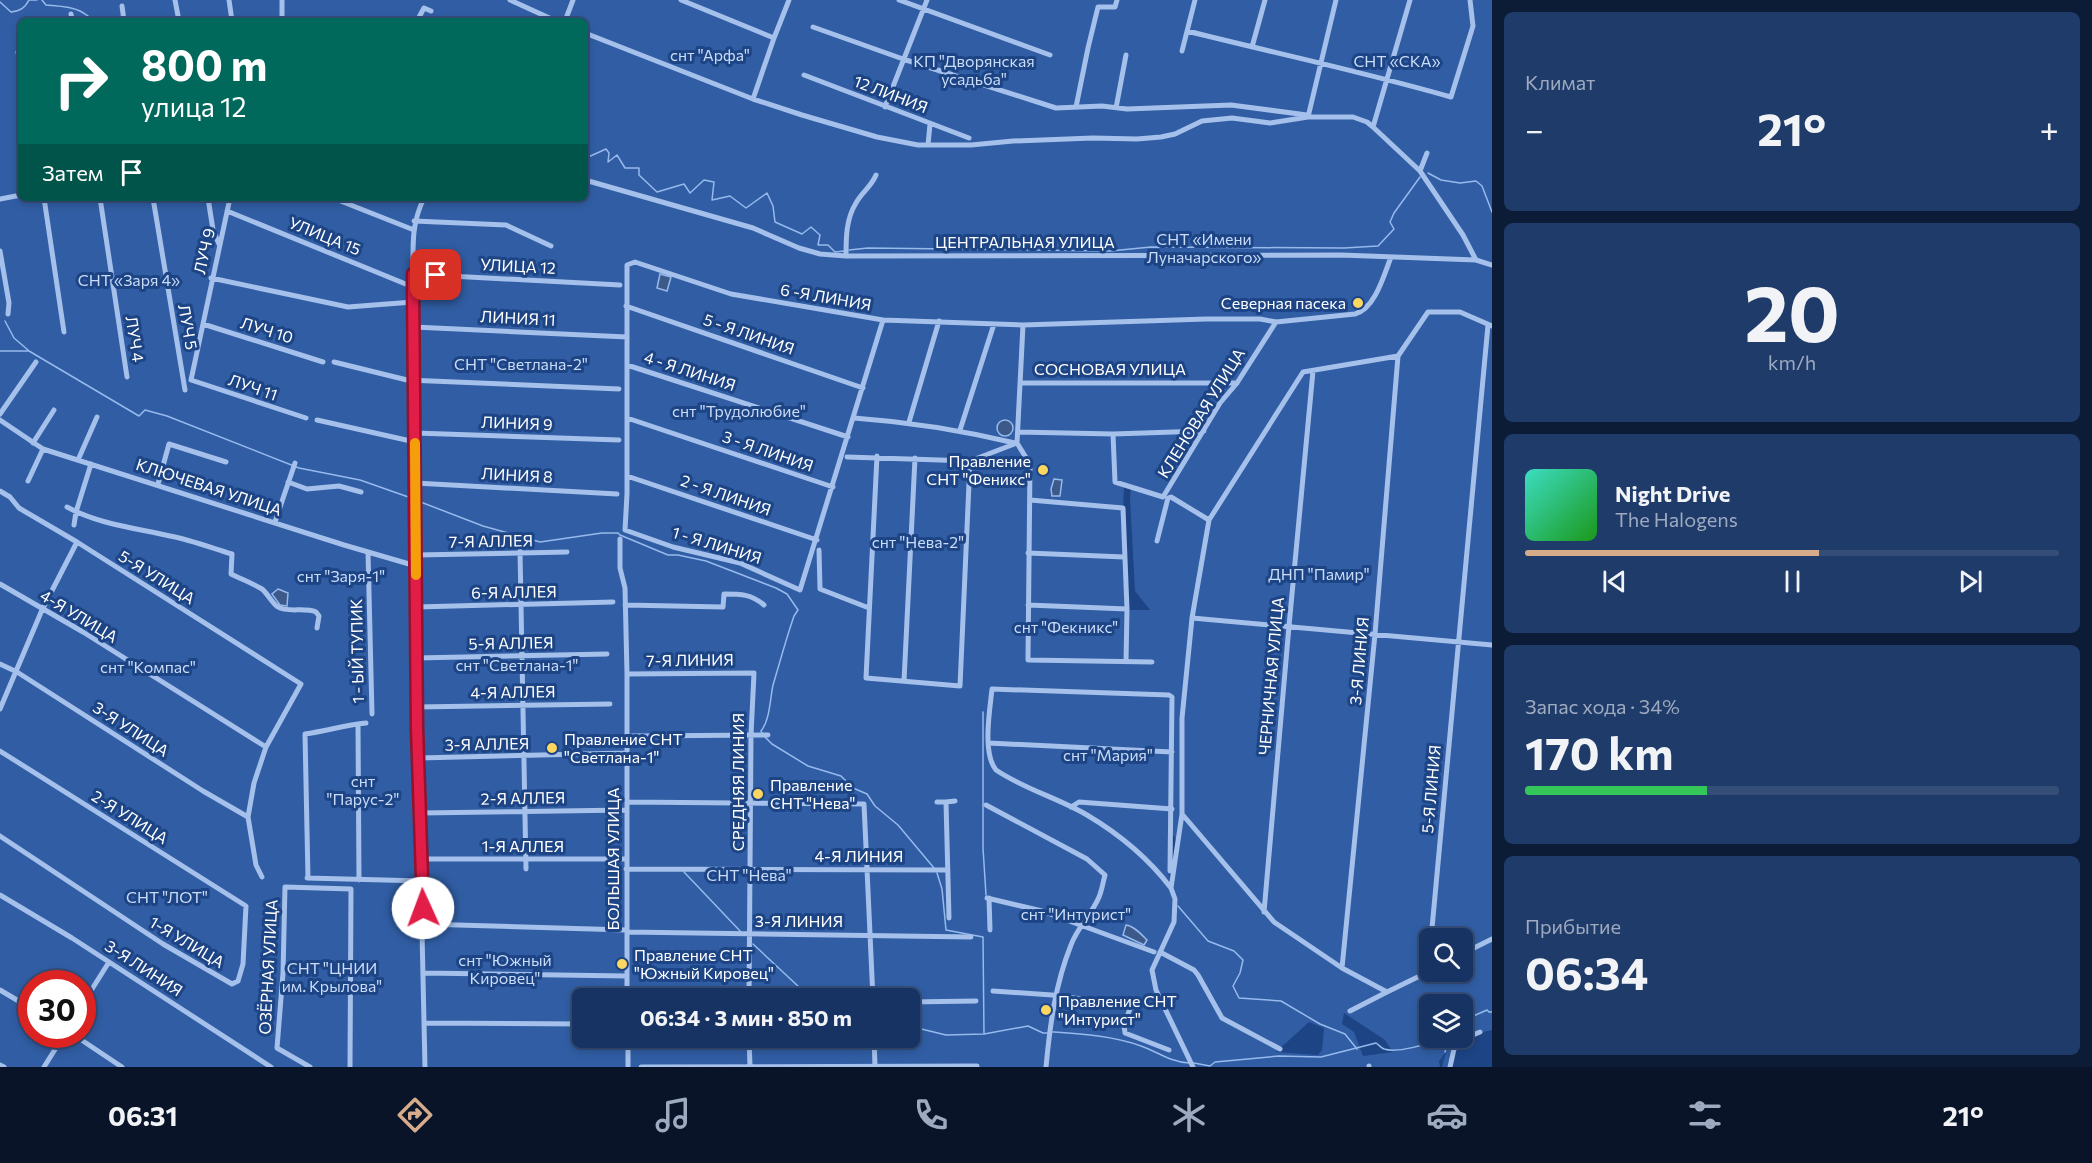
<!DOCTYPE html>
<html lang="ru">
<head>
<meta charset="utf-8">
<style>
  :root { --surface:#163364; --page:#1f3b6a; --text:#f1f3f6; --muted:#9eaabf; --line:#354e78; --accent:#d6ab8b }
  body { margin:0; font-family:Commissioner,sans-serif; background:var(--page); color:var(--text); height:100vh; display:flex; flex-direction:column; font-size:22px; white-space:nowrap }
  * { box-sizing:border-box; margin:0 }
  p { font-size:20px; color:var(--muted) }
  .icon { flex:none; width:33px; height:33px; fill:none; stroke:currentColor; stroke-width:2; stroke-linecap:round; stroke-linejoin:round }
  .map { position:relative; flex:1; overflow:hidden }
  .drawer { display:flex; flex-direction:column; gap:12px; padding:12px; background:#0c1c37; width:600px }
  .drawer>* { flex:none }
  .banner { position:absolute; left:18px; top:18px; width:570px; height:183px; border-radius:9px; box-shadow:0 3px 9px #0003,0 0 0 2px var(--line); background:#00695c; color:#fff; overflow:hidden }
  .fabs { position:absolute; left:1419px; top:928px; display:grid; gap:12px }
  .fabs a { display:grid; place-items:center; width:54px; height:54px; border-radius:9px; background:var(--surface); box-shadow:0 3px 9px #0003,0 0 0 2px var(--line); font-size:30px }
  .speed { position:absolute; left:18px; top:970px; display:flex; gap:12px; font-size:30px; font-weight:700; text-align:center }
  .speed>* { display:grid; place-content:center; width:78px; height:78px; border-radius:50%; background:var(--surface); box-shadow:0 3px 9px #0003,0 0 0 2px var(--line); line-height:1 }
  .speed .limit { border:9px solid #d22; background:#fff; color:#111 }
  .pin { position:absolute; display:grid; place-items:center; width:51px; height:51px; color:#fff; margin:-26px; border-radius:12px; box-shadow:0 3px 9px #0006 }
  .me { position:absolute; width:66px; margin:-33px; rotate:358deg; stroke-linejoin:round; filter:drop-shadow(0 0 4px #0008) }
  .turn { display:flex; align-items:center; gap:21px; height:126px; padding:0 24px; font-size:27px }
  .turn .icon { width:78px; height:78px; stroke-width:2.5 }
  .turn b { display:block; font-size:42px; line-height:51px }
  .then { display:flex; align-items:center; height:57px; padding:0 24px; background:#0003; gap:12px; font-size:22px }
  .big { font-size:45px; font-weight:700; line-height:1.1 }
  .drawer .tile { flex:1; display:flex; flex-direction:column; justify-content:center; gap:9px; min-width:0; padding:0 21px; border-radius:9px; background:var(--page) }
  .drawer .dial { align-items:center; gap:0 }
  .dial b { font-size:78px; line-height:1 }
  .song { display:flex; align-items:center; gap:18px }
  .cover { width:72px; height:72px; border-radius:9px; background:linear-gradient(135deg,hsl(170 70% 55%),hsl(120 70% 35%)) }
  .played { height:6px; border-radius:3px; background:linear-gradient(90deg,var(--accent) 55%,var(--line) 55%) }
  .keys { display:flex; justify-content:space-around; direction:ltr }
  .heat { display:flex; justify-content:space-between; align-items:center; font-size:33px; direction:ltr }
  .charge { height:9px; border-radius:4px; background:linear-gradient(90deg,#34c759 34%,var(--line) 0) }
  .trip { position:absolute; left:572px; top:988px; width:348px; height:60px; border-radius:9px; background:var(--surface); box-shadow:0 3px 9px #0003,0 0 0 2px var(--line); font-weight:700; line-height:60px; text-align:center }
  .dock { display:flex; height:96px; justify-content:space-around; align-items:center; background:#091428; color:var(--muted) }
  .dock .icon { width:42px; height:42px }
  .dock .active { color:var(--accent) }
  .dock b { font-size:27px; color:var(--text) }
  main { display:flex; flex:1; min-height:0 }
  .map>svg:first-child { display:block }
  .green { fill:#305da3; fill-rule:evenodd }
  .water { fill:#3c5989; stroke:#97baed; stroke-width:1.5 }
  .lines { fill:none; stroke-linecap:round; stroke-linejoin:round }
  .stream { stroke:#97baed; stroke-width:1.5 }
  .street { stroke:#a4c0eb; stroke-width:5 }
  .route-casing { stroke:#92132f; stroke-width:15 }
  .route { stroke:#e11d48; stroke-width:10 }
  .slow { stroke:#f59e0b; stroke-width:10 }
  .poi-dot { fill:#fbd762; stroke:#1d4485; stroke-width:2 }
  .labels { text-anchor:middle; stroke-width:6; stroke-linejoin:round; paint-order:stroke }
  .park-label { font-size:16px; fill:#c9dcf8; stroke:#1d4485 }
  .street-label { font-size:16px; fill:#fff; stroke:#1d4485 }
  .poi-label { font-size:16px; fill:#fff; stroke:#1d4485; text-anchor:start }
</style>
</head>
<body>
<main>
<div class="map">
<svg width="1492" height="1067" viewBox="0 0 1492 1067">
  <rect width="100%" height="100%" fill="#1d4485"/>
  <path class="green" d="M0 0H1492V1030L1478 1033 1454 1049 1450 1067H1442L1446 1052 1439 1061 1440 1067H0ZM21 21H585V198H21ZM1124 485 1131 487 1130 498 1135 591 1150 610H1128L1123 509ZM1171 831 1178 844 1169 885ZM1430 939H1462V972H1430ZM32 984H82V1035H32ZM582 999H909V1038H582ZM1430 1005H1462V1038H1430ZM1344 1013 1385 1040 1393 1052 1363 1056 1354 1032 1342 1024ZM1309 1022 1324 1028 1322 1050 1318 1055 1276 1052Z"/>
  <path class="water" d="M660 274 671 277 667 291 657 288Z
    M997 428a8 8 0 1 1 16 0a8 8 0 1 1-16 0Z
    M1054 479 1062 480 1060 496H1052L1051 489Z
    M278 589 288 593 287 606 280 605 272 594Z
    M1126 925C1134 926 1141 934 1147 940L1144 945 1123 935Z"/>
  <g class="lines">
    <path class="stream" d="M42 0 46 5C57 6 70 6 80 11 86 14 90 18 96 21
      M0 2 11 12C20 11 25 8 29 0H37
      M585 155 586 158 606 149 609 153 608 162 617 155 625 168H639V175L657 192 684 184 690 193 704 180 714 182 712 200 730 196 746 208 767 193 773 206 775 222 802 234 811 227 820 235 818 245H828L835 252 844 251
      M1428 173 1441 180 1460 183 1476 181 1482 186 1492 212
      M849 250 868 248 1110 251 1151 247 1344 248 1378 246 1394 229 1390 222 1394 213 1420 177
      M5 321 14 338 28 350
      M0 351H29L139 416 145 410 167 416 299 468 360 480 414 499
      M418 501 483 526 540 542 602 533H618L620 535 668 555H678L706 561 776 588 787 594 798 610 794 616C786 639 780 662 773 685 770 699 770 720 761 731L762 733
      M983 712V848L986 895
      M765 737 772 744 808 766 841 776 853 788 867 794 875 806 898 825 934 868
      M684 872 741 932
      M937 873 942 889 946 930 983 937 984 1034
      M1178 906 1208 941 1234 951 1243 960 1240 973 1233 986 1239 998 1281 1001 1320 1024 1345 1034 1357 1049
      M753 944 799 987 834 999
      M1462 1023 1464 1021H1471V1017L1487 1010 1489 1012H1492
      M909 1026 946 1035 984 1034 1028 1026 1043 1033H1049
      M1053 1032C1082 1034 1113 1036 1141 1046 1158 1052 1170 1062 1189 1063
      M1442 1038 1447 1043 1445 1052
      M1194 1063 1210 1066 1215 1062 1279 1056 1321 1057 1376 1043C1379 1045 1381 1048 1384 1049 1397 1053 1428 1045 1439 1038"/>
    <path class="street" d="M175 0 179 21
      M229 0 232 21
      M282 0V21
      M510 0 556 21
      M681 0 774 38
      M899 0 1050 55
      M122 6 124 21
      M71 14 72 21
      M417 21 424 8 431 11
      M565 21 573 0
      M813 27 903 59 1056 108 1102 106 1127 109 1231 105 1307 115
      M1187 31C1275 53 1364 72 1451 97L1473 26 1470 0
      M585 33 753 99 802 115 877 137 918 145H971L1013 141 1093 138 1137 139 1161 137 1175 134 1202 121 1232 118 1270 123 1308 117H1353L1367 122 1373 127 1420 171 1463 235 1476 260
      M1252 47 1265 0
      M1182 51 1195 0
      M18 52 21 69
      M804 75 969 138
      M753 99 774 38 789 0
      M885 107 927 0
      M1076 107 1088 48 1098 7H1115L1117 0
      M1116 108 1126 55
      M1308 117 1336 0
      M1373 127 1410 0
      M928 145 930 124
      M1420 171 1427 153
      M585 180 753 228 799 248 820 254 846 256 1341 255 1476 260 1492 265
      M44 198 64 332
      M100 198 127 377
      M153 198 185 390
      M208 198 213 230 219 244
      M230 198 191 380 306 418
      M333 198 414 230
      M424 198C409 228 414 254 413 287L417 707 425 1067
      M0 199 21 195
      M227 211 413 287
      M414 221 506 225 551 246
      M0 251 9 303 8 314
      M846 256C846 238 846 219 856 203 862 192 871 187 876 175
      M413 274 620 285
      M211 278 348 307 413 302
      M626 306 863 388
      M883 320 800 590 740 563 673 547 625 530 627 494V265L635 262 731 294 883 320 1023 325 1206 319H1260L1276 322 1355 314C1375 309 1384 275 1391 257
      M203 324 323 362
      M1023 325 1017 443 1030 464 1028 660 1152 662
      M414 327 627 337
      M334 362 407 380 619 389
      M627 365 848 437
      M1020 383H1237
      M0 414 36 362
      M627 418 833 487
      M854 418C910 422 960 430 1015 443
      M0 420 43 449 344 545 416 566
      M317 420 415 442
      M909 422 939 321
      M960 430 994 324
      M1018 432 1113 434 1204 431
      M415 433 619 440
      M1113 434 1115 482 1163 497 1220 403 1237 383 1276 322
      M33 443 54 410
      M877 456 866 678 960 686 970 461
      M847 457 970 461 1017 443
      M78 460 97 417
      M627 476 817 540
      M28 481 43 449
      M288 482 307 489 339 486 361 492
      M415 483 617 494
      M158 484 169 444 226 462
      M0 491 10 497 19 508 77 542 301 684 266 747 254 783 248 817 256 865 262 877
      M1030 500 1123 508 1127 609 1126 661
      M67 507C98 524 135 528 170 536 191 540 212 548 232 554L231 574C241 579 252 583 262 589 268 594 272 603 278 607 287 613 305 607 316 612L319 616 317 628
      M275 522 295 463
      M74 525 76 512 91 464
      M620 539V568L625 588 627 674V999
      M1157 541 1168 498 1171 497 1209 520
      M819 550 820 589 869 608
      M520 551 526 869
      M368 552 372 714
      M1028 553 1124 557
      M416 555 567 552
      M0 584 83 632 266 747
      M625 605 723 607 724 594C741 594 751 594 764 605
      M1028 605 1127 609
      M416 607 613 602
      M1192 618 1492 645
      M416 658 607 654
      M0 664 17 672 203 791 248 817
      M627 674 754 673 751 735 749 999
      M904 681 915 458
      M417 707 610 704
      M0 709 42 610 77 542
      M358 724 359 880
      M627 737 633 736 768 735
      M989 743 1172 752
      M0 751 246 906 243 964 238 981 232 984 163 944 0 836
      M419 758 627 753
      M628 802 864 804 873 999
      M937 802H946
      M986 805 1087 859 1105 875C1103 882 1102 890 1099 897 1092 914 1077 928 1071 945 1055 985 1050 1025 1046 1067
      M1071 807 1079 802 1172 809
      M420 813 627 810
      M1182 814 1274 922 1342 968 1387 992 1430 971
      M421 859H626
      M626 869 948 870
      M1170 871 1172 697 1169 695 992 689C990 709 982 753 996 770 1024 789 1058 798 1087 815 1119 834 1149 859 1171 888
      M307 878 422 881
      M308 878 305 734C326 731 345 725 366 723
      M0 895 72 938 271 1067
      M987 898 1042 911 1154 952
      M989 898 990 930
      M1264 912 1289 626 1313 371
      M949 918 946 802 955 801
      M423 924 626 930
      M627 932 971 937
      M1431 939 1488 325
      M1160 952 1194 970 1198 975 1222 1018 1280 1049
      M1462 954 1492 939
      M1342 968 1375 634 1398 356
      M1428 971 1430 956
      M423 973 627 976
      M0 990 32 1009
      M993 991 1052 995 1131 1006 1124 1025 1125 1033 1169 1050
      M909 1002 976 1001
      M82 1005 109 962
      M1350 1011 1387 992
      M424 1023 582 1024
      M74 1035 122 1067
      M628 1038V1067
      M749 1038 750 1066
      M874 1038 875 1066
      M0 1065 4 1067
      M1369 1066V1067
      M44 1067 64 1035
      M310 1067 277 1048 283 973 285 887 351 889 350 1067
      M641 1067 977 1066
      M1193 1067 1156 990 1152 970 1174 922 1175 899 1171 888 1182 814V718L1192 618 1209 520 1303 372 1398 356 1428 312H1460L1492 326
      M1450 1067 1454 1049 1468 1037 1480 1032"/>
  </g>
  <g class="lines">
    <g class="route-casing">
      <path id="route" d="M423 908 417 728 413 287V274L436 275"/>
    </g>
    <use href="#route" class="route"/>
    <path class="slow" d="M415 443 416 575"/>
  </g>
  <g class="poi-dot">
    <circle cx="1358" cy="303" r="6"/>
    <circle cx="1043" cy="470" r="6"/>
    <circle cx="552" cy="748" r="6"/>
    <circle cx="758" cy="794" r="6"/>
    <circle cx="622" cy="964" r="6"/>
    <circle cx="1046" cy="1010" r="6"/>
  </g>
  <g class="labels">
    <g class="park-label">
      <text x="710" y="61">снт "Арфа"</text>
      <text x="974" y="67">КП "Дворянская<tspan x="974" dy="18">усадьба"</tspan></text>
      <text x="1397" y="67">СНТ «СКА»</text>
      <text x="1204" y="245">СНТ «Имени<tspan x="1204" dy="18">Луначарского»</tspan></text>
      <text x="129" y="286">СНТ «Заря 4»</text>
      <text x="521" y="370">СНТ "Светлана-2"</text>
      <text x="739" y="417">снт "Трудолюбие"</text>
      <text x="918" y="548">снт "Нева-2"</text>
      <text x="1319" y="580">ДНП "Памир"</text>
      <text x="341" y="582">снт "Заря-1"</text>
      <text x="1066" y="633">снт "Фекникс"</text>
      <text x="517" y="671">снт "Светлана-1"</text>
      <text x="148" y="673">снт "Компас"</text>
      <text x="1108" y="761">снт "Мария"</text>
      <text x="363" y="787">снт<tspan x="363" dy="18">"Парус-2"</tspan></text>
      <text x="749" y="881">СНТ "Нева"</text>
      <text x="167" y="903">СНТ "ЛОТ"</text>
      <text x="1076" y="920">снт "Интурист"</text>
      <text x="505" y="966">снт "Южный<tspan x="505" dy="18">Кировец"</tspan></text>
      <text x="332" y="974">СНТ "ЦНИИ<tspan x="332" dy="18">им. Крылова"</tspan></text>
    </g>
    <g class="street-label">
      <text transform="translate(891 94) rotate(21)" y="6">12 ЛИНИЯ</text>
      <text transform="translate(325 236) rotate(22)" y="6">УЛИЦА 15</text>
      <text x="1025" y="248">ЦЕНТРАЛЬНАЯ УЛИЦА</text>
      <text transform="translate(204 251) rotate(-77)" y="6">ЛУЧ 9</text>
      <text transform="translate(518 266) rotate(3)" y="6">УЛИЦА 12</text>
      <text transform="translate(826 297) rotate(10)" y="6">6 -Я ЛИНИЯ</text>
      <text transform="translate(518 318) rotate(3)" y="6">ЛИНИЯ 11</text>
      <text transform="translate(188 327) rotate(80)" y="6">ЛУЧ 5</text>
      <text transform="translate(267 330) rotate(17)" y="6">ЛУЧ 10</text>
      <text transform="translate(749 334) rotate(19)" y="6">5 - Я ЛИНИЯ</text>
      <text transform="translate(135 339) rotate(81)" y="6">ЛУЧ 4</text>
      <text x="1110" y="375">СОСНОВАЯ УЛИЦА</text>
      <text transform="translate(690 371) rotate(18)" y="6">4 - Я ЛИНИЯ</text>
      <text transform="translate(253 387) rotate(19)" y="6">ЛУЧ 11</text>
      <text transform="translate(1201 413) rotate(-58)" y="6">КЛЕНОВАЯ УЛИЦА</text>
      <text transform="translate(517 423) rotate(2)" y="6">ЛИНИЯ 9</text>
      <text transform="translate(768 451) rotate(19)" y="6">3 - Я ЛИНИЯ</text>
      <text transform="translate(517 475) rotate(3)" y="6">ЛИНИЯ 8</text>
      <text transform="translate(209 487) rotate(18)" y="6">КЛЮЧЕВАЯ УЛИЦА</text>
      <text transform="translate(726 495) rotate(19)" y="6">2 - Я ЛИНИЯ</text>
      <text transform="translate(491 541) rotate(-1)" y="6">7-Я АЛЛЕЯ</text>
      <text transform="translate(717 545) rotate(17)" y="6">1 - Я ЛИНИЯ</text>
      <text transform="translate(157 577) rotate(32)" y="6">5-Я УЛИЦА</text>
      <text transform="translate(514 592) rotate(-1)" y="6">6-Я АЛЛЕЯ</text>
      <text transform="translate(79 616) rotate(31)" y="6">4-Я УЛИЦА</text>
      <text transform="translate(511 643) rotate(-1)" y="6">5-Я АЛЛЕЯ</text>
      <text transform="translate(357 651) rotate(-91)" y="6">1 - ЫЙ ТУПИК</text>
      <text transform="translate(690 660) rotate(-1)" y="6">7-Я ЛИНИЯ</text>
      <text transform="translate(1359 661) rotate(-85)" y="6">3-Я ЛИНИЯ</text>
      <text transform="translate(1271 676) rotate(-85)" y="6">ЧЕРНИЧНАЯ УЛИЦА</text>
      <text transform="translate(513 692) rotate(-1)" y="6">4-Я АЛЛЕЯ</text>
      <text transform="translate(131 729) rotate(33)" y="6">3-Я УЛИЦА</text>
      <text transform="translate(487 744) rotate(-1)" y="6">3-Я АЛЛЕЯ</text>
      <text transform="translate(738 782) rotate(-90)" y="6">СРЕДНЯЯ ЛИНИЯ</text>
      <text transform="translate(1431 789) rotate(-85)" y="6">5-Я ЛИНИЯ</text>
      <text transform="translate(523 798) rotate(-1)" y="6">2-Я АЛЛЕЯ</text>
      <text transform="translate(130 817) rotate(32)" y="6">2-Я УЛИЦА</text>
      <text x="523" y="852">1-Я АЛЛЕЯ</text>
      <text x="859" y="862">4-Я ЛИНИЯ</text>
      <text transform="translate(613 859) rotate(-90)" y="6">БОЛЬШАЯ УЛИЦА</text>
      <text x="799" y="927">3-Я ЛИНИЯ</text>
      <text transform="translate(187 942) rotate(31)" y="6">1-Я УЛИЦА</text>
      <text transform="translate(268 967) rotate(-87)" y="6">ОЗЁРНАЯ УЛИЦА</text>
      <text transform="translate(144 968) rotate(33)" y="6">3-Я ЛИНИЯ</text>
    </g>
    <g class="poi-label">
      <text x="1346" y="309" text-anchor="end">Северная пасека</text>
      <text x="1031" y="467" text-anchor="end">Правление<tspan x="1031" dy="18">СНТ "Феникс"</tspan></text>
      <text x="564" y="745">Правление СНТ<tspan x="564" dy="18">"Светлана-1"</tspan></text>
      <text x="770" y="791">Правление<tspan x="770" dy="18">СНТ "Нева"</tspan></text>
      <text x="634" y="961">Правление СНТ<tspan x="634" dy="18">"Южный Кировец"</tspan></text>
      <text x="1058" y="1007">Правление СНТ<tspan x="1058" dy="18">"Интурист"</tspan></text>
    </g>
  </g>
</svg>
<div class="fabs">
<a><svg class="icon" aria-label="search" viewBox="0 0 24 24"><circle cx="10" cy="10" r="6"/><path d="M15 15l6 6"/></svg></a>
<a><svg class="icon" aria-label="layers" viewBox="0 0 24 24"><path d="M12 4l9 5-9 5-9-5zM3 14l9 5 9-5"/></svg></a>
</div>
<div class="speed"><div class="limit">30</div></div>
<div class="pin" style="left:436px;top:275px;background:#d93025"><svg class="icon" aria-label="arrive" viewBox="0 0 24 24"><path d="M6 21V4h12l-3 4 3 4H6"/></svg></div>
<svg class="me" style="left:423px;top:908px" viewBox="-20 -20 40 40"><circle r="19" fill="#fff"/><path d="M0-13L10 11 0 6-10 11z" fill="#e11d48"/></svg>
<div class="trip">06:34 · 3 мин · 850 m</div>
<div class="banner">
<div class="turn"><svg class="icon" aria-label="right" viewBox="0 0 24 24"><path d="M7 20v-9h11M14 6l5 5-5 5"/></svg><div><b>800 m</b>улица 12</div></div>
<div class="then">Затем<svg class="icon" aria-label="arrive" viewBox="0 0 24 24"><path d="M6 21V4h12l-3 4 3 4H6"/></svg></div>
</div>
</div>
<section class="drawer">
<div class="tile"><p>Климат</p>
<div class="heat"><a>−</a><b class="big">21°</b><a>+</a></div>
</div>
<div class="tile dial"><b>20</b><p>km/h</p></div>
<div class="tile">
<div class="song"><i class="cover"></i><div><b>Night Drive</b><p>The Halogens</p></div></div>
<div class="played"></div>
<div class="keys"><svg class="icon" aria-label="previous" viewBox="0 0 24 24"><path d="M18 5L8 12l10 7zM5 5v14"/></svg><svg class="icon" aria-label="pause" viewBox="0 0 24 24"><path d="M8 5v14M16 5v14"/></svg><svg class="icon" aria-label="next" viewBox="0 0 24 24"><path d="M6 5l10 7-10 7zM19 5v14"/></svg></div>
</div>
<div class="tile"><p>Запас хода · 34%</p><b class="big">170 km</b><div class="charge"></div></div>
<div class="tile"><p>Прибытие</p><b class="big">06:34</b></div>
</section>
</main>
<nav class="dock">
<b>06:31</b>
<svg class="icon active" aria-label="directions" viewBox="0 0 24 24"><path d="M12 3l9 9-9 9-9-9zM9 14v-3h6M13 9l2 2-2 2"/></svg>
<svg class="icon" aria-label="music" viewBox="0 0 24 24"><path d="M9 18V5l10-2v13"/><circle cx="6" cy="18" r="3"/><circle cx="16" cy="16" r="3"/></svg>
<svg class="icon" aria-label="phone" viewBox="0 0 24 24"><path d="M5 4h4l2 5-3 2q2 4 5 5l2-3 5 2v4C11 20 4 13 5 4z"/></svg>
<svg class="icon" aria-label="climate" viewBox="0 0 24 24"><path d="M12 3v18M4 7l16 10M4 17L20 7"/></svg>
<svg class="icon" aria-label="car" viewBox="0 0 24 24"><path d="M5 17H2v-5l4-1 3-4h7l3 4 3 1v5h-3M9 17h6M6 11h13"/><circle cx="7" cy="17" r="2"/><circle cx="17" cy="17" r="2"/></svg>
<svg class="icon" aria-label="filters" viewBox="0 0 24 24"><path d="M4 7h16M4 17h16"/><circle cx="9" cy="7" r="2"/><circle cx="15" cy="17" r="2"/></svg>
<b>21°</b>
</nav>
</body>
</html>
